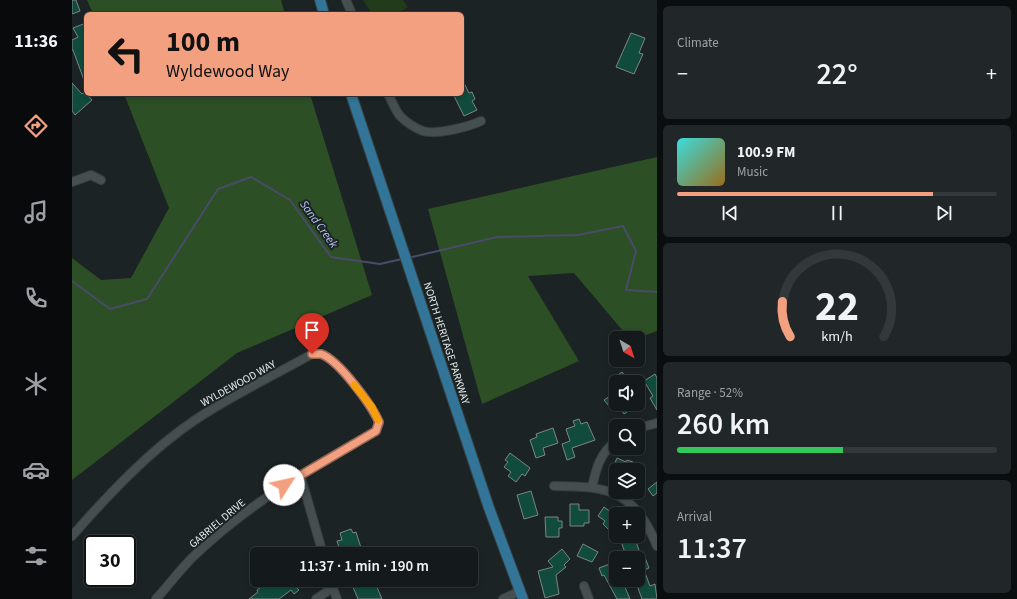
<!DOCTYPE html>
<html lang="en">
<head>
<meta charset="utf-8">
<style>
  :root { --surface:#141a1b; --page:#212728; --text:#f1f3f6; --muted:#9da1a3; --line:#33383a; --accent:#f2a080 }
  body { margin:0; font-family:"Source Sans 3",sans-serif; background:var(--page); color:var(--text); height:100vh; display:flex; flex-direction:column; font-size:15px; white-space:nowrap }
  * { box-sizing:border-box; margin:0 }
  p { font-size:13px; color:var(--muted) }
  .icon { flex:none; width:22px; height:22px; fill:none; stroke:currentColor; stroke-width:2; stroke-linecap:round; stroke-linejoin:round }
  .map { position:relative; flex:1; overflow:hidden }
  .sheet { display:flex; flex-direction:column; gap:6px; padding:6px; background:#0b0e0f; width:360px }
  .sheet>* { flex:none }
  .hud { position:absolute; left:12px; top:12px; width:380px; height:84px; border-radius:6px; box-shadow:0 2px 6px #0003,0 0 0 1px var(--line); background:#f2a080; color:#111; overflow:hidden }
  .needle { width:26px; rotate:141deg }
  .fabs { position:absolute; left:537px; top:331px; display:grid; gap:8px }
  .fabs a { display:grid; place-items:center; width:36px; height:36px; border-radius:6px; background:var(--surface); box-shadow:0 2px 6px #0003,0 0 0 1px var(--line); font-size:20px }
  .speed { position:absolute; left:12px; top:535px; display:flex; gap:8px; font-size:20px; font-weight:700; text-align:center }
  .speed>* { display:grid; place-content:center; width:52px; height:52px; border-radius:50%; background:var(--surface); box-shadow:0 2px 6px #0003,0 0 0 1px var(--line); line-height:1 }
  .speed .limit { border:2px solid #111; border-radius:6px; background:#fff; color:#111 }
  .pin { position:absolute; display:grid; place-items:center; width:34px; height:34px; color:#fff; margin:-41px -17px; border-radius:50% 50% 50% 0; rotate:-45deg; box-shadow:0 0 4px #0007 }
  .pin .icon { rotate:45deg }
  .me { position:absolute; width:44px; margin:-22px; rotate:55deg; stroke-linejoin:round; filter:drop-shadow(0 0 3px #0008) }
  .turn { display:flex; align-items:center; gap:14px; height:84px; padding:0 16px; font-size:18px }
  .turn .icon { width:52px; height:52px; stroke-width:2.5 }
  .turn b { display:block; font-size:28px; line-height:34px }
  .big { font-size:30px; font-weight:600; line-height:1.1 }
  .sheet .tile { flex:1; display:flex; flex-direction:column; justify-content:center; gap:6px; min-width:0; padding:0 14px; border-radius:6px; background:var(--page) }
  .sheet .dial { align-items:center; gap:0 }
  .dial svg { height:104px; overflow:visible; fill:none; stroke:var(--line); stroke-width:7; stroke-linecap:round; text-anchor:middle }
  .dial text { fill:var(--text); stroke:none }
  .song { display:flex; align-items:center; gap:12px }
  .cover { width:48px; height:48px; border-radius:6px; background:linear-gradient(135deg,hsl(180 70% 55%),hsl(40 70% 35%)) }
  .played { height:4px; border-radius:2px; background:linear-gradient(90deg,var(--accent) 80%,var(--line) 80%) }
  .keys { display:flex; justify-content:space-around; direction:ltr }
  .heat { display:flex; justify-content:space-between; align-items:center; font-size:22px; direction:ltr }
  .charge { height:6px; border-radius:3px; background:linear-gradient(90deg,#34c759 52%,var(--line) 0) }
  .trip { position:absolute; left:178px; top:547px; width:228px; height:40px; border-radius:6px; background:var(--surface); box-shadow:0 2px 6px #0003,0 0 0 1px var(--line); font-weight:600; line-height:40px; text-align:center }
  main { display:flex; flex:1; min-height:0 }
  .menu { display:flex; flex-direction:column; width:72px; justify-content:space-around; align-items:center; background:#080a0b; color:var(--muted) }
  .menu .icon { width:28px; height:28px }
  .menu .on { color:var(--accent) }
  .menu b { font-size:18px; color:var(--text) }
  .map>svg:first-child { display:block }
  .green { fill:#213b1b }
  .forest { fill:#2c4f25 }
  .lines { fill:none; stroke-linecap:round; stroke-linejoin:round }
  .stream { stroke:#494b68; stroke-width:2 }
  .building { fill:#104b3d; stroke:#7d8682 }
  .minor-casing { stroke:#383e3e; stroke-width:10 }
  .major-casing { stroke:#383e3e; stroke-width:12 }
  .minor { stroke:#464f50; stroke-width:8 }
  .major { stroke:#327598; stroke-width:10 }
  .route-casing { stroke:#9d6853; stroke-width:10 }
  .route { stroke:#f2a080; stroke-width:7 }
  .slow { stroke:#f59e0b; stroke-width:7 }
  .labels { text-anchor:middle; stroke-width:4; stroke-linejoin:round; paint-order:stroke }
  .street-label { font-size:11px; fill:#e8edee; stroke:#1b2324 }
  .water-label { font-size:12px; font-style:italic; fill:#b9c7f5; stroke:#1b2324 }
</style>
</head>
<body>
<main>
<nav class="menu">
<b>11:36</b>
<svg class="icon on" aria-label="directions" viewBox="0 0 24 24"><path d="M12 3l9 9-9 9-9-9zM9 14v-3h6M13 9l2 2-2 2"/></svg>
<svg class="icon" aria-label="music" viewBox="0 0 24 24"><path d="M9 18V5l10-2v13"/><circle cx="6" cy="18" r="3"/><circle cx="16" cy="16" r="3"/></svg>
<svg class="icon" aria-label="phone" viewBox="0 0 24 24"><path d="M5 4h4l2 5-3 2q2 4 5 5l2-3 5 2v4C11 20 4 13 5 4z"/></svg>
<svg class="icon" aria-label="climate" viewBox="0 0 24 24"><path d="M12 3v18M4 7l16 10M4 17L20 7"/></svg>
<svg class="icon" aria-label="car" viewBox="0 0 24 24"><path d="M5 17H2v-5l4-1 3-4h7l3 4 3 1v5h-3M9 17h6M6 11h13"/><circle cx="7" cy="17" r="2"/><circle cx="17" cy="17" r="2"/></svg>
<svg class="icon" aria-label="filters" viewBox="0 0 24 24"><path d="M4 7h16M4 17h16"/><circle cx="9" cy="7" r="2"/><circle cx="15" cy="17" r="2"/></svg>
</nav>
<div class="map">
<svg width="585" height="599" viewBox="0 0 585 599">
  <rect width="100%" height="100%" fill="#1b2324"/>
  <path class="green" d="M291 0H331L336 7 324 14H300Z"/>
  <path class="forest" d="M15 0H209L213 14H21Z
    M52 94H238L300 295 165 353 0 480V258L29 280 59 278 97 208Z
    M585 157V331L566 338H557L502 273 456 276 507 361 410 404 356 209Z"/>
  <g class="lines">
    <path class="stream" d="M336 258 425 237 506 235 551 226 564 251 554 290 585 292
      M0 281 38 309 75 299 146 189 179 177 218 200 259 257 308 264 330 259"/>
  </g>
  <path class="building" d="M0 0H4L8 11 0 14Z
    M14 23V83H13L1 50H0V40L6 37 1 28Z
    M559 33 573 38 567 53 571 54 562 74 544 67Z
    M390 79 397 93 400 92 403 99 400 101 405 110 392 116 381 94H390Z
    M0 83 10 94 13 92 20 100 3 115 0 111Z
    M550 372 557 382H536Z
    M583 374 585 378V410L578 398 581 396 572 381Z
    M544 392V402L537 406 532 400Z
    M545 404H567L552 414Z
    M507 419 509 424 515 422 523 440 500 448 503 457 495 460 490 444 498 441 494 429 503 426 501 421Z
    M481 428 486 443 471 448 473 455 464 458 458 440 465 437 464 434Z
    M438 453 458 468 453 476 450 474 444 482 436 476 439 472 432 467 436 462 433 460Z
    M545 458 554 462 555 460 561 462 559 465 572 470H540Z
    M585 482V493L581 496 576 489Z
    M459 491 466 515 452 519 445 495Z
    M498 504H507V510H517V523H512V526H498Z
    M532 507 544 516 536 529 531 524 533 521 526 516Z
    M473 517H486V521H490V528H487V537H474Z
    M279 529 281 533 284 532 291 554H269L265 541 270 540 268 533Z
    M547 536H562L569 556 572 555 577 568 572 570 578 586 583 584 585 599H570L563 580H566V558H555Z
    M511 544 526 552 520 562 505 556Z
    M490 549 498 559 492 565 494 567 484 575 487 594 473 598 466 571 481 567 476 561Z
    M543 562 544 580H550L558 599H545L532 575 530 576 527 568Z
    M199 580H235L225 588 227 590 222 594 219 590 207 599H177L186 592 185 590Z
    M278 580H302L310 599H286Z"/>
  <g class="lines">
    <g class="minor-casing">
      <path id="minor" d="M274 0 280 14
        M316 94C320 101 323 110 328 116 334 122 343 128 351 131 365 135 396 127 409 121
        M0 182 19 175 29 180
        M566 428 585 423
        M228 474 251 554
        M482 486C538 486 562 491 585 546
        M520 487C524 469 528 453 544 441
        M0 536C36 495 78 450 123 420 160 395 201 376 240 354 242 354 247 354 249 354 267 360 300 406 307 423L304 431C240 467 176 504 123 555 109 568 97 585 84 599
        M258 580 265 599
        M512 586 517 599
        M244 599 260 588
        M431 599 448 591"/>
    </g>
    <g class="major-casing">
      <path id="major" d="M248 0 252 14
        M279 94 417 508 451 599"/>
    </g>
    <use href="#minor" class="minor"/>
    <use href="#major" class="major"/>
  </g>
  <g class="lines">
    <g class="route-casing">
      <path id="route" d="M212 485 304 431 307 422C300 406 267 360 249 354 247 354 242 354 240 354"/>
    </g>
    <use href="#route" class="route"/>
    <path class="slow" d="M282 385 300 407 306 420"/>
  </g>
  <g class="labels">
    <g class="street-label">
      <text transform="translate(375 343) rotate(72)" y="4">NORTH HERITAGE PARKWAY</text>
      <text transform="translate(166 383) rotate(-29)" y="4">WYLDEWOOD WAY</text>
      <text transform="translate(145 523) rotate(-40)" y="4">GABRIEL DRIVE</text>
    </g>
    <g class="water-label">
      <text transform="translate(247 224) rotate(54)" y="4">Sand Creek</text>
    </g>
  </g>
</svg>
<div class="fabs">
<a><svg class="needle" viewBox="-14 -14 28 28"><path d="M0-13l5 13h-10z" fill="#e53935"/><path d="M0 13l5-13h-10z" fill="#9da1a3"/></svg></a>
<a><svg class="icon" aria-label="sound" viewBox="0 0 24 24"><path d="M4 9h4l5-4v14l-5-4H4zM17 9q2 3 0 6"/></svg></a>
<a><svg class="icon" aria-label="search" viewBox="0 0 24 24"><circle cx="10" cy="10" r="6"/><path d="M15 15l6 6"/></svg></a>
<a><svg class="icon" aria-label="layers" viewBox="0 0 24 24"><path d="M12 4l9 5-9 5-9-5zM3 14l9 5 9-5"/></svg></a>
<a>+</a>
<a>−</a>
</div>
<div class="speed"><div class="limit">30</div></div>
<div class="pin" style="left:240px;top:354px;background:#d93025"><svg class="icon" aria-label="arrive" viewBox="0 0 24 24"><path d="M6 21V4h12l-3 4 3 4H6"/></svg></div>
<svg class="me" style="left:212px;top:485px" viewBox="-20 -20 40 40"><circle r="19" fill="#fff"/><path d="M0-13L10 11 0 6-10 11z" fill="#f2a080"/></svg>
<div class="trip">11:37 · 1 min · 190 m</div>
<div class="hud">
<div class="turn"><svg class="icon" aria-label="left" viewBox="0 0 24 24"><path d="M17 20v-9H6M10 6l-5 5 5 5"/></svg><div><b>100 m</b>Wyldewood Way</div></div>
</div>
</div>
<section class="sheet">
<div class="tile"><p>Climate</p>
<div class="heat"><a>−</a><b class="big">22°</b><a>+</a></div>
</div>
<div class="tile">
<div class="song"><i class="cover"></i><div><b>100.9 FM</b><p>Music</p></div></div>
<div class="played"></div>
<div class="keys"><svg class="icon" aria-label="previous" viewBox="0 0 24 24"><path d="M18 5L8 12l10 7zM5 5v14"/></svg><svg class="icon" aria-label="pause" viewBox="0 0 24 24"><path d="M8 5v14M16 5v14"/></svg><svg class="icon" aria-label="next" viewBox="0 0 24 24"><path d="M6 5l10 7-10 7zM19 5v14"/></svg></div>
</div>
<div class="tile dial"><svg viewBox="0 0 100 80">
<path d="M14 69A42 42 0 1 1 86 69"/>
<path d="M14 69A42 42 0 0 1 8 42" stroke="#f2a080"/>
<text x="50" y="56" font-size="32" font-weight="700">22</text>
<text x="50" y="72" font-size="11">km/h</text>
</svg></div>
<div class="tile"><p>Range · 52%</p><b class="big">260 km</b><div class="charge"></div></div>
<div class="tile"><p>Arrival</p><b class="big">11:37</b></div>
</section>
</main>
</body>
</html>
